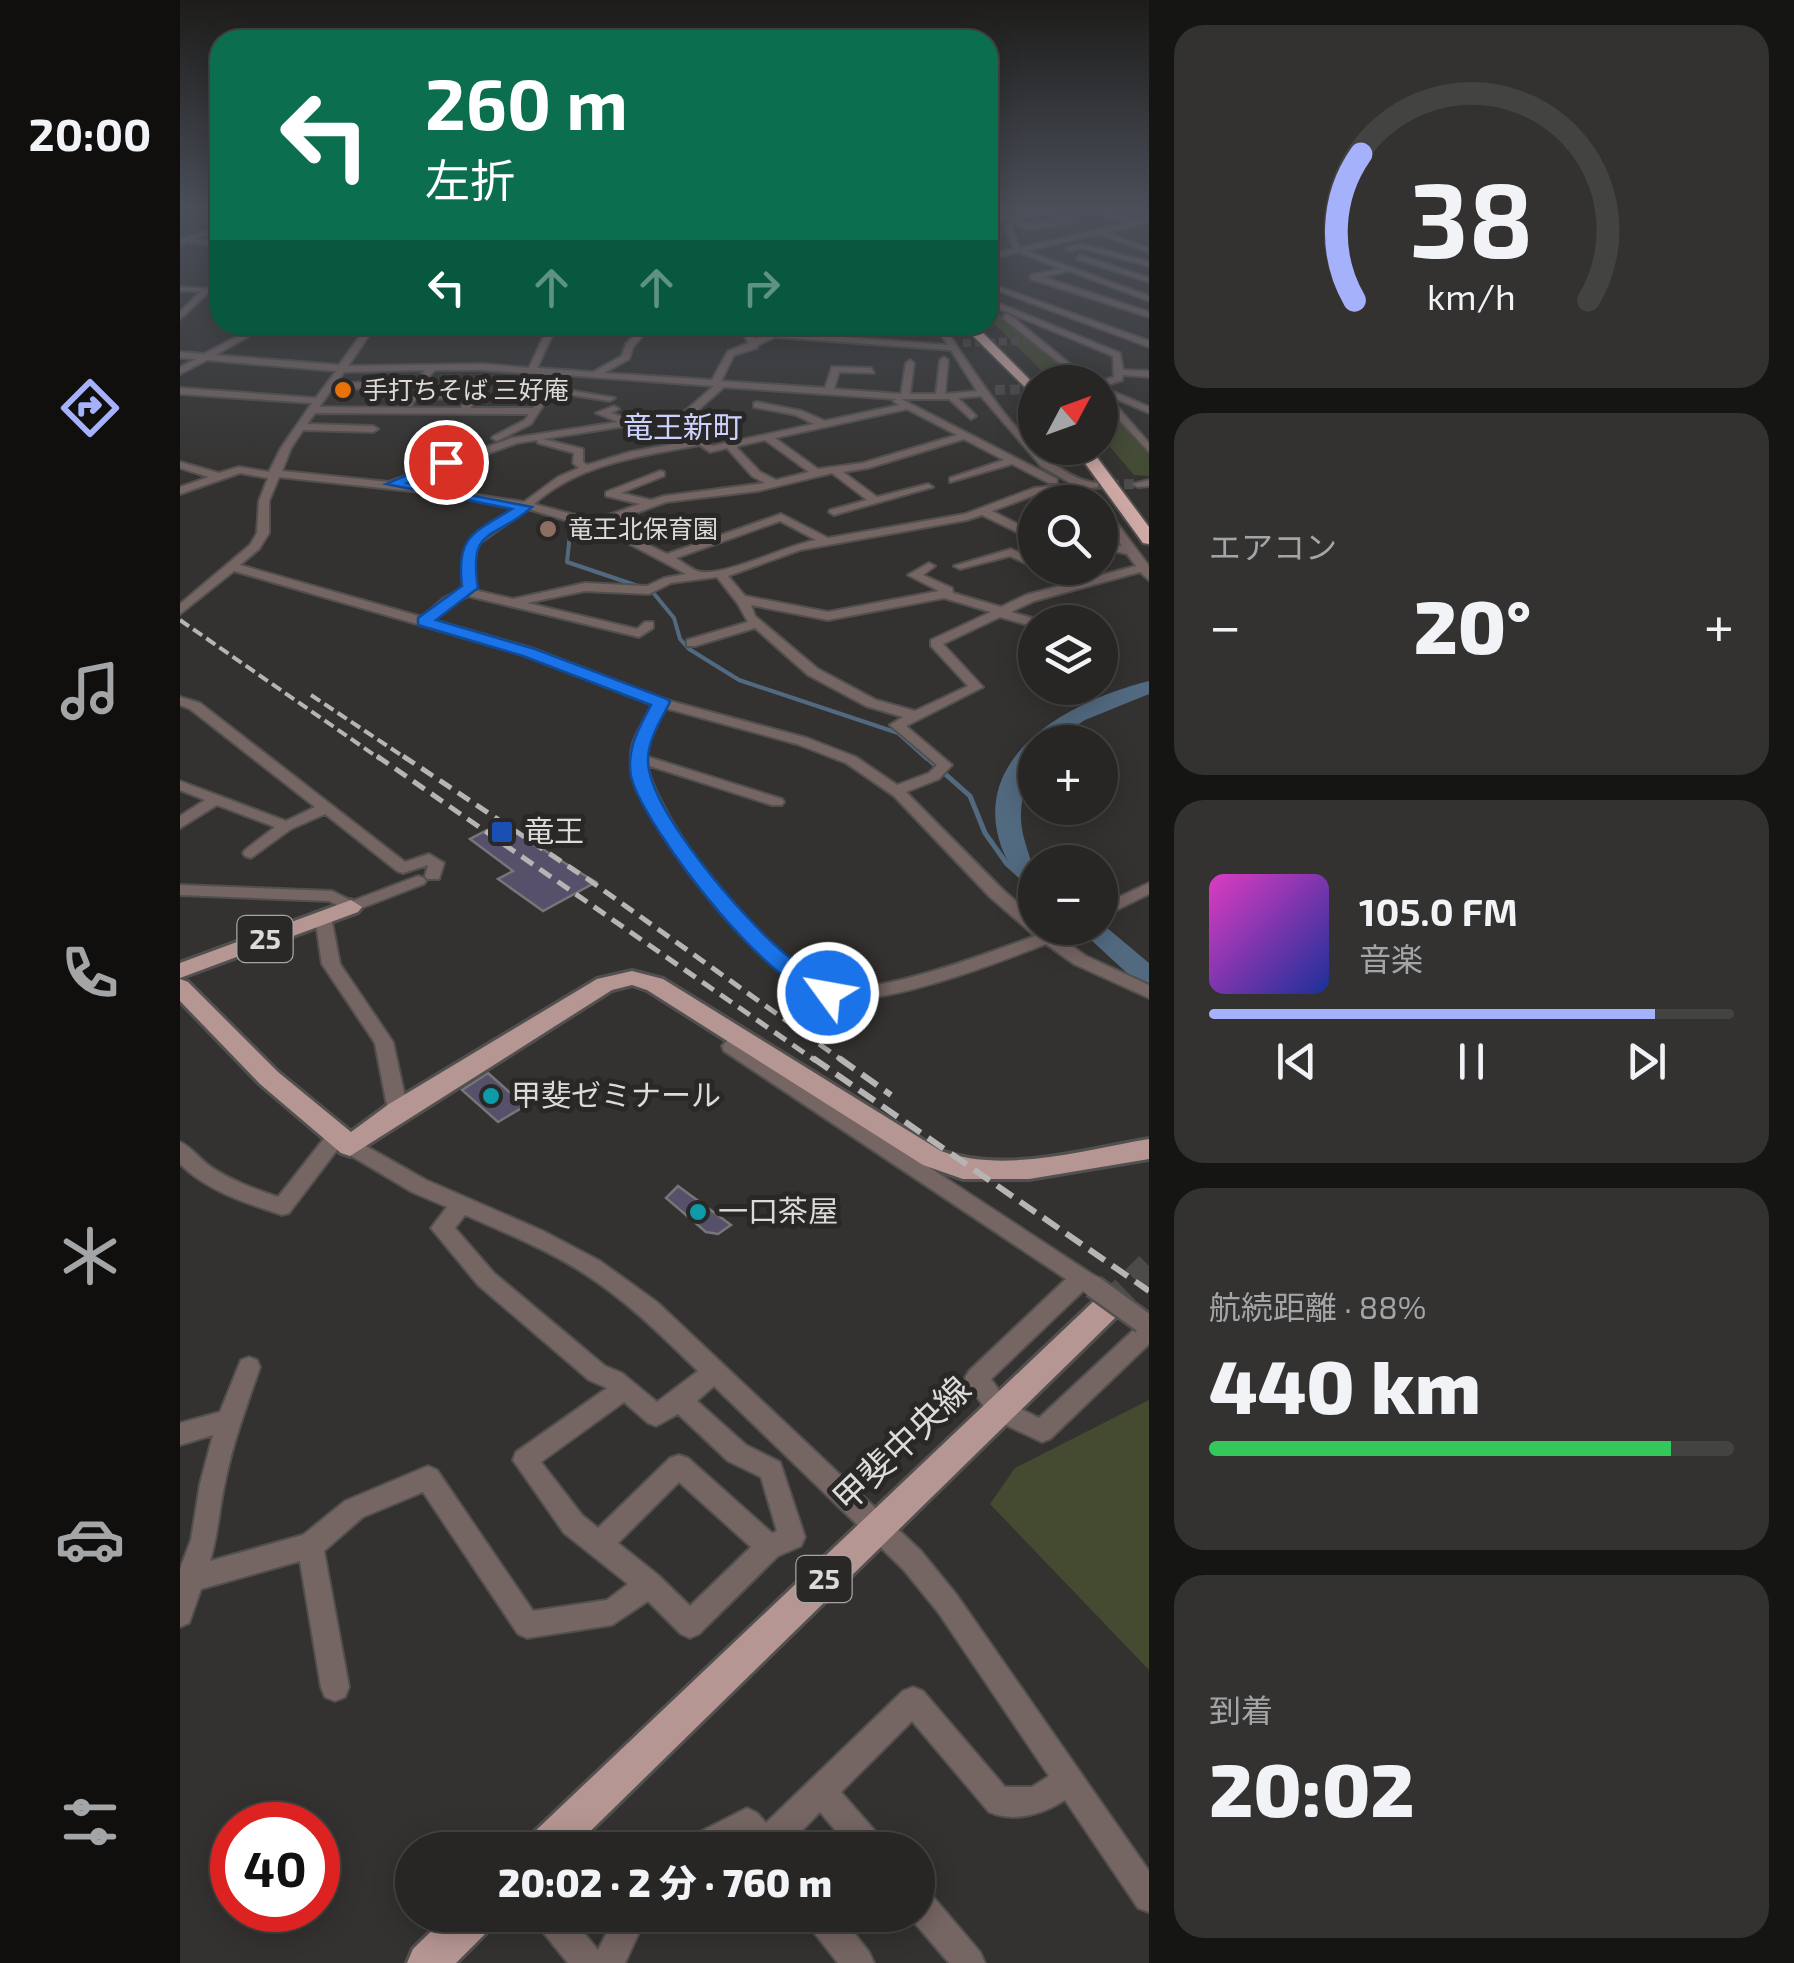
<!DOCTYPE html>
<html lang="ja">
<head>
<meta charset="utf-8">
<style>
  :root { --surface:#272624; --page:#333231; --text:#f1f3f6; --muted:#a4a5a6; --line:#434341; --accent:#a6b1fc }
  body { margin:0; font-family:"Exo 2","Noto Sans JP",sans-serif; background:var(--page); color:var(--text); height:100vh; display:flex; flex-direction:column; font-size:38px; white-space:nowrap }
  * { box-sizing:border-box; margin:0 }
  p { font-size:32px; color:var(--muted) }
  .icon { flex:none; width:55px; height:55px; fill:none; stroke:currentColor; stroke-width:2; stroke-linecap:round; stroke-linejoin:round }
  .map { position:relative; flex:1; overflow:hidden }
  .drawer { display:flex; flex-direction:column; gap:25px; padding:25px; background:#151514; width:645px }
  .drawer>* { flex:none }
  .top-card { position:absolute; left:30px; top:30px; width:788px; height:305px; border-radius:30px; box-shadow:0 5px 25px #0003,0 0 0 2px var(--line); background:#0b6e4f; color:#fff; overflow:hidden }
  .needle { width:65px; rotate:49deg }
  .buttons { position:absolute; left:838px; top:365px; display:grid; gap:20px }
  .buttons a { display:grid; place-items:center; width:100px; height:100px; border-radius:50%; background:var(--surface); box-shadow:0 5px 25px #0003,0 0 0 2px var(--line); font-size:50px }
  .speed { position:absolute; left:30px; top:1802px; display:flex; gap:20px; font-size:50px; font-weight:700; text-align:center }
  .speed>* { display:grid; place-content:center; width:130px; height:130px; border-radius:50%; background:var(--surface); box-shadow:0 5px 25px #0003,0 0 0 2px var(--line); line-height:1 }
  .speed .limit { border:15px solid #d22; background:#fff; color:#111 }
  .pin { position:absolute; display:grid; place-items:center; width:85px; height:85px; color:#fff; margin:-42px; border:5px solid #fff; border-radius:50%; box-shadow:0 2px 10px #0007 }
  .me { position:absolute; width:110px; margin:-55px; rotate:302deg; stroke-linejoin:round; filter:drop-shadow(0 0 8px #0008) }
  .turn { display:flex; align-items:center; gap:35px; height:210px; padding:0 50px; font-size:45px }
  .turn .icon { width:130px; height:130px; stroke-width:2.5 }
  .turn b { display:block; font-size:70px; line-height:85px }
  .lanes { display:flex; align-items:center; height:95px; padding:0 50px; background:#0003; justify-content:center; gap:50px; direction:ltr }
  .lanes .off { opacity:.35 }
  .big { font-size:75px; font-weight:800; line-height:1.1 }
  .drawer .widget { flex:1; display:flex; flex-direction:column; justify-content:center; gap:15px; min-width:0; padding:0 35px; border-radius:30px; background:var(--page) }
  .drawer .dial { align-items:center; gap:0 }
  .dial svg { height:260px; overflow:visible; fill:none; stroke:var(--line); stroke-width:7; stroke-linecap:round; text-anchor:middle }
  .dial text { fill:var(--text); stroke:none }
  .song { display:flex; align-items:center; gap:30px }
  .cover { width:120px; height:120px; border-radius:15px; background:linear-gradient(135deg,hsl(310 70% 55%),hsl(230 70% 35%)) }
  .played { height:10px; border-radius:5px; background:linear-gradient(90deg,var(--accent) 85%,var(--line) 85%) }
  .keys { display:flex; justify-content:space-around; direction:ltr }
  .heat { display:flex; justify-content:space-between; align-items:center; font-size:55px; direction:ltr }
  .charge { height:15px; border-radius:8px; background:linear-gradient(90deg,#34c759 88%,var(--line) 0) }
  .trip { position:absolute; left:215px; top:1832px; width:540px; height:100px; border-radius:50px; background:var(--surface); box-shadow:0 5px 25px #0003,0 0 0 2px var(--line); font-weight:800; line-height:100px; text-align:center }
  main { display:flex; flex:1; min-height:0 }
  .tab-bar { display:flex; flex-direction:column; width:180px; justify-content:space-around; align-items:center; background:#100f0e; color:var(--muted) }
  .tab-bar .icon { width:70px; height:70px }
  .tab-bar .on { color:var(--accent) }
  .tab-bar b { font-size:45px; color:var(--text) }
  .map>svg:first-child { display:block }
  .green { fill:#444b31 }
  .lines { fill:none; stroke-linecap:round; stroke-linejoin:round }
  .stream-far1 { stroke:#526a80; stroke-width:4 }
  .stream { stroke:#526a80; stroke-width:5 }
  .river { fill:#526a80; fill-rule:evenodd }
  .building { fill:#56506b; stroke:#767679; stroke-width:2.5 }
  .minor-tunnel-far1 { stroke:#4d4b4a; stroke-width:8; stroke-dasharray:8 4; stroke-linecap:butt }
  .minor-tunnel { stroke:#4d4b4a; stroke-width:10; stroke-dasharray:10 5; stroke-linecap:butt }
  .major-tunnel { stroke:#4d4b4a; stroke-width:28; stroke-dasharray:28 14; stroke-linecap:butt }
  .minor-casing { stroke:#52504f; stroke-width:4 }
  .major-casing { stroke:#52504f; stroke-width:6 }
  .highway-casing { stroke:#52504f; stroke-width:4 }
  .minor { fill:#756563; fill-rule:evenodd }
  .major { fill:#b69693; fill-rule:evenodd }
  .highway { fill:#cfa9a5; fill-rule:evenodd }
  .rail-far2 { stroke:#b7b5b3; stroke-width:4; stroke-dasharray:11 5; stroke-linecap:butt }
  .rail-far1 { stroke:#b7b5b3; stroke-width:5; stroke-dasharray:14 8; stroke-linecap:butt }
  .rail { stroke:#b7b5b3; stroke-width:6; stroke-dasharray:19 9; stroke-linecap:butt }
  .minor-bridge-casing { stroke:#52504f; stroke-width:26; stroke-linecap:butt }
  .minor-bridge { stroke:#756563; stroke-width:21 }
  .route { fill:#1a73e8; stroke:#114b97; stroke-width:2.5 }
  .food-dot { fill:#e8710a; stroke:#2a2826; stroke-width:4 }
  .education-dot { fill:#8d6e63; stroke:#2a2826; stroke-width:4 }
  .transit-dot { fill:#1a4fb4; stroke:#2a2826; stroke-width:4 }
  .culture-dot { fill:#0f9aa8; stroke:#2a2826; stroke-width:4 }
  .labels { text-anchor:middle; stroke-width:10; stroke-linejoin:round; paint-order:stroke }
  .far-poi-label { font-size:25px; fill:#dddbda; stroke:#2a2826; text-anchor:start }
  .shield { fill:#2a2826; stroke:#a7a5a4; stroke-width:2.5 }
  .shield-label { font-size:28px; font-weight:bold; fill:#dddbda }
  .far-quarter-label { font-size:30px; fill:#cbd2fd; stroke:#2a2826 }
  .poi-label { font-size:30px; fill:#dddbda; stroke:#2a2826; text-anchor:start }
  .near-street-label { font-size:35px; fill:#dddbda; stroke:#2a2826 }
</style>
</head>
<body>
<main>
<nav class="tab-bar">
<b>20:00</b>
<svg class="icon on" aria-label="directions" viewBox="0 0 24 24"><path d="M12 3l9 9-9 9-9-9zM9 14v-3h6M13 9l2 2-2 2"/></svg>
<svg class="icon" aria-label="music" viewBox="0 0 24 24"><path d="M9 18V5l10-2v13"/><circle cx="6" cy="18" r="3"/><circle cx="16" cy="16" r="3"/></svg>
<svg class="icon" aria-label="phone" viewBox="0 0 24 24"><path d="M5 4h4l2 5-3 2q2 4 5 5l2-3 5 2v4C11 20 4 13 5 4z"/></svg>
<svg class="icon" aria-label="climate" viewBox="0 0 24 24"><path d="M12 3v18M4 7l16 10M4 17L20 7"/></svg>
<svg class="icon" aria-label="car" viewBox="0 0 24 24"><path d="M5 17H2v-5l4-1 3-4h7l3 4 3 1v5h-3M9 17h6M6 11h13"/><circle cx="7" cy="17" r="2"/><circle cx="17" cy="17" r="2"/></svg>
<svg class="icon" aria-label="filters" viewBox="0 0 24 24"><path d="M4 7h16M4 17h16"/><circle cx="9" cy="7" r="2"/><circle cx="15" cy="17" r="2"/></svg>
</nav>
<div class="map">
<svg width="969" height="1963" viewBox="0 0 969 1963">
  <rect width="100%" height="100%" fill="#343230"/>
  <path class="green" d="M808 308 820 315 905 382H873L808 318Z
    M920 396 969 451V476L954 475 920 435Z
    M969 1400V1670L810 1504 835 1468Z"/>
  <g class="lines">
    <path class="stream-far1" d="M391 524 387 562 461 587
      M471 590 494 618 500 639 509 649 559 680 718 733 747 759"/>
    <path class="stream" d="M745 756 790 796 805 833 827 864 855 889"/>
    <path class="river" d="M969 681V694L905 720 871 742H855C855 768 841 789 841 814 840 841 855 860 855 886 838 881 827 862 821 846 789 752 896 699 969 681Z
      M920 922 969 963V987L959 984 898 928H920Z"/>
  </g>
  <path class="building" d="M321 823 404 875 416 882 363 911 318 879 333 871 290 839Z
    M308 1073 345 1106 318 1122 282 1090Z
    M498 1186 551 1225 538 1234 526 1232 486 1198Z"/>
  <g class="lines">
    <path class="minor-tunnel-far1" d="M783 343 846 341"/>
    <path class="minor-tunnel" d="M815 390 855 389
      M914 485 958 484"/>
    <path class="major-tunnel" d="M925 1309 969 1266"/>
    <g class="minor-casing">
      <path id="minor" d="M862 210H879L874 212 898 221 852 229 835 224 831 227 840 248 946 224 913 210C936 210 943 225 969 219V223L925 233 969 248V252L919 234 846 251 969 296V301L889 271 863 277 969 312V317L851 279V275L881 269 838 252 808 259V255L834 249 825 227 832 218 808 222V218ZM865 214 886 220 852 225 838 220 840 217Z
        M40 226V230L14 239 40 242V246L7 242 0 244V240Z
        M901 244 969 262V266L901 248 889 251 885 249Z
        M900 255 969 278V282L897 259Z
        M808 283 969 341V347L808 287Z
        M0 287 32 289 0 319V312L21 291H0Z
        M808 299 940 353 943 370 969 371V377L943 375 942 380 920 388 918 382 934 377 933 356 808 304Z
        M824 315H830L912 382H903L824 319Z
        M79 325H89L35 355 159 365 188 325H196L168 366 303 364 349 368 369 325H377L357 368 413 372 442 356 446 344 464 325H472L453 347 449 359 424 373 532 380 548 351 568 343 560 325H568L575 339C589 332 601 333 616 331 625 330 630 325 640 325L624 334 768 345 758 330 694 335 690 333 763 325C794 372 859 479 918 483V487L910 488 921 502 920 504 911 502 900 489 860 493 812 511 847 529H855V535L841 534 802 515 787 520 620 550 548 576 565 596 648 612 759 591 728 575 749 563 755 566 743 575 772 588 773 593 821 607 846 595 956 566 947 554 920 548V542L942 546 920 516V505L924 506 969 566V580L960 572 854 601 831 612 859 620 861 622H855V627L820 617 763 644 803 687 726 726 772 765 759 779 726 792 822 889 855 918V928L869 930 897 928 895 932 881 938 906 956 969 985V998L894 964 866 944C814 964 706 1006 652 999 589 991 457 823 451 761 449 741 464 721 473 705L344 655 54 571 0 614V604L70 545 77 533 79 501 88 478 60 473 0 494V487L29 477 0 468V462L39 473 59 467 89 472 101 448 132 403 0 394V388L136 398 156 371 27 360 0 374V367L16 359 0 358V352L24 354ZM595 337 771 350 797 391 765 394 768 360 764 357 760 360 756 394H730L734 363 730 360 726 363 721 394 654 389 659 372 694 373 691 368 652 367 645 388 541 381 554 355 577 348 578 345ZM245 370 235 382 156 383 164 372ZM255 370H303L375 375 362 389 364 391 353 408H291L295 394 233 392 228 395 225 406H231L236 398 286 399 281 408 139 407 152 389 237 388ZM384 375 534 386 504 412 450 420 431 413 439 409 434 406 416 413 438 422 332 438 209 482 102 471 111 448 123 430 193 432 198 429 193 426 127 424 135 413 349 414 345 420 314 436 312 438 317 441 351 424 372 392 430 401 435 398 376 388ZM544 387 716 399 713 401 719 405 645 421 622 411 577 402 574 403V407L616 415 634 424 532 446 519 432 518 410ZM801 396 861 466 892 484 854 488 785 514 648 538 601 514 487 554 426 524 486 502 578 491 652 473 687 500 650 510 649 512 654 515 753 487 748 484 697 497 663 472 688 468 784 439 824 460 770 478V482L832 464 869 483H877V479L721 399H769L791 419 796 416 778 398ZM727 409 777 435 683 463 638 469 595 438ZM509 416V433L515 440 450 452 407 465 403 462V449L363 439ZM357 440 358 443 394 453 393 463 399 468 378 477 344 502 224 484 337 443ZM585 440 629 472 596 480 580 472 557 448 558 446ZM520 445 530 452 547 448 572 476 585 483 484 496 471 500 441 493 484 476V472L480 471 426 492V496L460 504 414 520 354 504C400 463 462 456 520 445ZM99 477 259 494 338 507C299 539 279 526 284 587L263 599 242 617 60 565 79 549 89 533V501ZM348 509 429 533 506 574 484 578 467 586 405 583 333 599 294 590 295 552 298 544ZM600 521 636 540C606 545 541 579 517 571 510 568 502 562 496 558ZM537 577 558 604 568 622 507 640V646H515L575 628 628 675 686 706 723 717 710 725 757 765 749 773 717 785 676 757 627 738 486 700 354 649 253 620 271 605 288 596 459 637 473 628V622H465L457 629 347 603 405 591 469 594 491 583ZM764 598 811 612 751 640V646L788 686 735 711 696 700 638 669 575 616 571 605 648 620ZM485 708 617 744 666 763 714 796 810 897 855 936C811 952 699 995 656 987 596 977 479 824 467 765L592 805H602L604 802 602 799 465 756 470 736Z
        M925 388 969 407V413L927 395 969 443V452L920 399V390Z
        M969 480V486L958 487 953 484Z
        M831 549 847 556 855 555V561L845 563 830 556 780 569 774 566Z
        M0 697 20 703 225 862 249 854 264 863 259 879H247L245 876 248 865 223 873 217 871 145 814 111 829 71 858 65 856 63 853 65 850 95 827 37 805 0 828V816L25 800 0 790V781L106 821 135 807 10 709 0 705Z
        M238 876 244 878 246 881 244 884 171 912 149 901 0 895V885L152 891 172 901Z
        M969 883V894L920 918V906Z
        M143 912 151 917 160 964 213 1042 228 1111 225 1116H211L208 1111 195 1043 142 964 135 917Z
        M561 1032 570 1038 564 1046 921 1280 924 1286 921 1292 913 1295 903 1291 811 1379 827 1402 859 1418 961 1323 969 1320V1344L870 1439 862 1442 811 1418 785 1378 789 1371 886 1279 544 1051 542 1046 555 1033Z
        M157 1129 164 1131 167 1136 165 1140 177 1141 246 1180 363 1231 420 1261 477 1302 741 1551 776 1594 969 1871V1912L958 1908 885 1800C862 1814 835 1823 809 1812L732 1721 661 1792 702 1839 706 1850H672L640 1812 603 1850H569L563 1841 547 1850H502L506 1839 567 1808 577 1813 586 1823 723 1691 733 1687 743 1691 825 1787H852L869 1776 758 1612 723 1569 534 1386 517 1401 566 1445 600 1462 625 1537 621 1546 598 1556 519 1634 510 1638 501 1634 468 1601 432 1625 347 1638 338 1634 243 1492 183 1517 144 1551 169 1687 165 1697 155 1701 145 1697 141 1687 120 1561 21 1589 9 1623 0 1627V1569L11 1540 20 1484 33 1435 0 1445V1423L40 1412 61 1360 69 1357 77 1360 80 1367C67 1405 53 1442 45 1482 39 1509 38 1535 30 1561L123 1535 165 1501 248 1466 257 1470 353 1611 427 1600 448 1584 384 1533 333 1460 336 1452 427 1388 409 1380 298 1285 251 1228 267 1207 232 1192 163 1151 160 1146 109 1213 102 1215C66 1203 27 1191 0 1164V1142C12 1147 20 1160 31 1167 52 1181 75 1189 98 1197L150 1131ZM285 1215C326 1233 368 1250 405 1274 447 1301 482 1336 518 1371L477 1402 442 1373 425 1366 314 1273 275 1228ZM444 1402 468 1423 476 1426 498 1414 548 1461 581 1477 597 1531 592 1533 508 1458 499 1455 490 1458 418 1528 402 1515 361 1462ZM499 1482 571 1547 510 1606 478 1575 438 1543Z
        M738 1888 749 1892 800 1952 805 1963H769L728 1915H738Z
        M354 1915H389L418 1950 436 1915H467L445 1963H388L358 1926Z
        M625 1915H660L689 1952 694 1963H658L629 1926Z"/>
    </g>
    <g class="major-casing">
      <path id="major" d="M171 900 182 907 178 912 0 978V963Z
        M452 971 483 979 761 1151C826 1174 903 1150 969 1139V1159L849 1179H783L743 1165 467 990 452 985 432 990 170 1156 161 1153 80 1084 0 1001V979L8 982 98 1072 171 1132 209 1104 417 979Z
        M925 1297 935 1300 939 1309 935 1318 391 1850H345L350 1836 915 1300Z
        M268 1915H316L310 1929 276 1963H227L233 1949Z"/>
    </g>
    <g class="highway-casing">
      <path id="highway" d="M782 325H795L855 385V397Z
        M894 448H910L969 527V544L963 543Z"/>
    </g>
    <use href="#minor" class="minor"/>
    <use href="#major" class="major"/>
    <use href="#highway" class="highway"/>
    <path class="rail-far2" d="M0 620 200 759
      M131 695 227 759"/>
    <path class="rail-far1" d="M197 756 636 1061
      M223 756 409 880 663 1061"/>
    <path class="rail" d="M633 1058 969 1291
      M659 1058 711 1095"/>
    <g class="minor-bridge-casing">
      <path id="minor-bridge" d="M913 1286 963 1322"/>
    </g>
    <use href="#minor-bridge" class="minor-bridge"/>
  </g>
  <linearGradient id="sky" x2="0" y2="1"><stop stop-color="#1d1c1a"/><stop offset="0.43" stop-color="#4a4f59"/><stop offset="1" stop-color="#4a4f59" stop-opacity="0"/></linearGradient>
  <rect width="969" height="485" fill="url(#sky)"/>
  <path class="route" d="M266 458 270 459V465L228 483 352 507C314 541 288 525 298 588L256 620 355 649 487 699 490 702C481 720 468 739 468 760 468 810 565 920 604 953 617 964 653 983 660 993L657 998C604 1013 461 824 451 776 446 749 459 728 471 705L343 656 238 625V618L282 586C276 536 293 533 332 509L206 484Z"/>
  <circle class="food-dot" cx="163" cy="390" r="10"/>
  <circle class="education-dot" cx="368" cy="529" r="10"/>
  <rect class="transit-dot" x="310" y="820" width="24" height="24" rx="5"/>
  <g class="culture-dot">
    <circle cx="311" cy="1096" r="10"/>
    <circle cx="518" cy="1212" r="10"/>
  </g>
  <g class="labels">
    <g class="far-poi-label">
      <text x="183" y="399">手打ちそば 三好庵</text>
      <text x="388" y="538">竜王北保育園</text>
    </g>
    <g class="shield">
      <rect x="57.5" y="916" width="55" height="46" rx="8"/>
      <rect x="616.5" y="1556" width="55" height="46" rx="8"/>
    </g>
    <g class="shield-label">
      <text x="85" y="949">25</text>
      <text x="644" y="1589">25</text>
    </g>
    <g class="far-quarter-label">
      <text x="503" y="438">竜王新町</text>
    </g>
    <g class="poi-label">
      <text x="344" y="842">竜王</text>
      <text x="331" y="1106">甲斐ゼミナール</text>
      <text x="538" y="1222">一口茶屋</text>
    </g>
    <g class="near-street-label">
      <text transform="translate(722 1444) rotate(-44)" y="12">甲斐中央線</text>
    </g>
  </g>
</svg>
<div class="buttons">
<a><svg class="needle" viewBox="-14 -14 28 28"><path d="M0-13l5 13h-10z" fill="#e53935"/><path d="M0 13l5-13h-10z" fill="#a4a5a6"/></svg></a>
<a><svg class="icon" aria-label="search" viewBox="0 0 24 24"><circle cx="10" cy="10" r="6"/><path d="M15 15l6 6"/></svg></a>
<a><svg class="icon" aria-label="layers" viewBox="0 0 24 24"><path d="M12 4l9 5-9 5-9-5zM3 14l9 5 9-5"/></svg></a>
<a>+</a>
<a>−</a>
</div>
<div class="speed"><div class="limit">40</div></div>
<div class="pin" style="left:266px;top:462px;background:#d93025"><svg class="icon" aria-label="arrive" viewBox="0 0 24 24"><path d="M6 21V4h12l-3 4 3 4H6"/></svg></div>
<svg class="me" style="left:648px;top:993px" viewBox="-20 -20 40 40"><circle r="17" fill="#1a73e8" stroke="#fff" stroke-width="3"/><path d="M0-11L8 9 0 5-8 9z" fill="#fff"/></svg>
<div class="trip">20:02 · 2 分 · 760 m</div>
<div class="top-card">
<div class="turn"><svg class="icon" aria-label="left" viewBox="0 0 24 24"><path d="M17 20v-9H6M10 6l-5 5 5 5"/></svg><div><b>260 m</b>左折</div></div>
<div class="lanes"><svg class="icon" aria-label="left" viewBox="0 0 24 24"><path d="M17 20v-9H6M10 6l-5 5 5 5"/></svg><svg class="icon off" aria-label="ahead" viewBox="0 0 24 24"><path d="M12 20V5M6 11l6-6 6 6"/></svg><svg class="icon off" aria-label="ahead" viewBox="0 0 24 24"><path d="M12 20V5M6 11l6-6 6 6"/></svg><svg class="icon off" aria-label="right" viewBox="0 0 24 24"><path d="M7 20v-9h11M14 6l5 5-5 5"/></svg></div>
</div>
</div>
<section class="drawer">
<div class="widget dial"><svg viewBox="0 0 100 80">
<path d="M14 69A42 42 0 1 1 86 69"/>
<path d="M14 69A42 42 0 0 1 16 24" stroke="#a6b1fc"/>
<text x="50" y="56" font-size="32" font-weight="700">38</text>
<text x="50" y="72" font-size="11">km/h</text>
</svg></div>
<div class="widget"><p>エアコン</p>
<div class="heat"><a>−</a><b class="big">20°</b><a>+</a></div>
</div>
<div class="widget">
<div class="song"><i class="cover"></i><div><b>105.0 FM</b><p>音楽</p></div></div>
<div class="played"></div>
<div class="keys"><svg class="icon" aria-label="previous" viewBox="0 0 24 24"><path d="M18 5L8 12l10 7zM5 5v14"/></svg><svg class="icon" aria-label="pause" viewBox="0 0 24 24"><path d="M8 5v14M16 5v14"/></svg><svg class="icon" aria-label="next" viewBox="0 0 24 24"><path d="M6 5l10 7-10 7zM19 5v14"/></svg></div>
</div>
<div class="widget"><p>航続距離 · 88%</p><b class="big">440 km</b><div class="charge"></div></div>
<div class="widget"><p>到着</p><b class="big">20:02</b></div>
</section>
</main>
</body>
</html>
